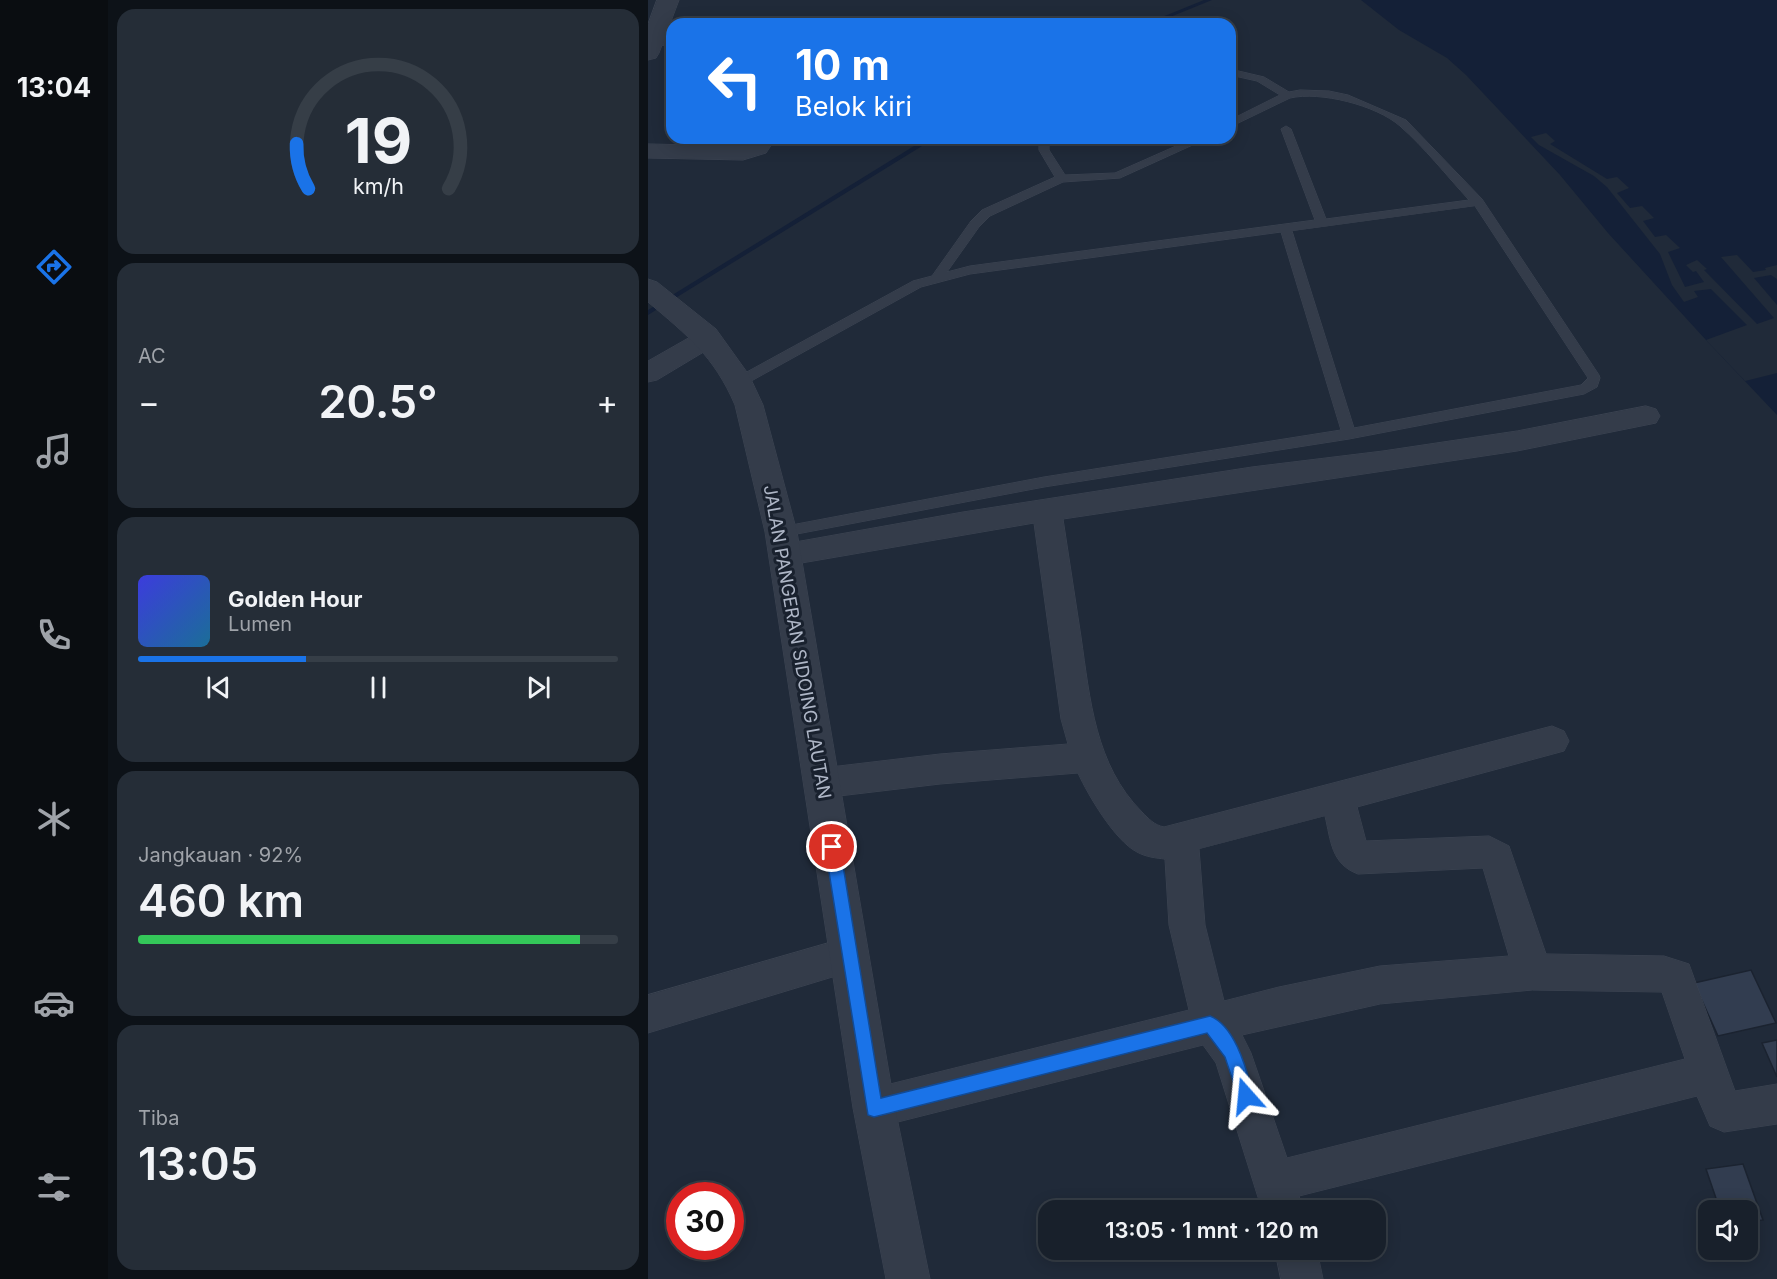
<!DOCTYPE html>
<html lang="id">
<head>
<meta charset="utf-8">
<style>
  :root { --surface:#18202b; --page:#252d37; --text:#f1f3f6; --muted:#9fa3a9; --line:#363e47; --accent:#1a73e8 }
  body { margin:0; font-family:Inter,sans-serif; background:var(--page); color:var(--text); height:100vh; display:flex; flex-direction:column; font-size:22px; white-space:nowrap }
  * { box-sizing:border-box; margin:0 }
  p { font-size:20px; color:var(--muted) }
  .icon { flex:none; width:33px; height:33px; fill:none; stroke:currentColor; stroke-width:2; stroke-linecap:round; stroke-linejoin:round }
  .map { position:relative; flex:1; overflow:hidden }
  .side { display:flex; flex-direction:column; gap:9px; padding:9px; background:#0d1218; width:540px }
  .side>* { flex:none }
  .guide { position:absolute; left:18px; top:18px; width:570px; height:126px; border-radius:18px; box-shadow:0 3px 15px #0003,0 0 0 2px var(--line); background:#1a73e8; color:#fff; overflow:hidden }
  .tools { position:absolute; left:1050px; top:1200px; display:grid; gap:12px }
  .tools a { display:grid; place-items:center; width:60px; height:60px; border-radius:12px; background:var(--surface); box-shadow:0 3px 15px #0003,0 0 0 2px var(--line); font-size:30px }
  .speed { position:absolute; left:18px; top:1182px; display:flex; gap:12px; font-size:30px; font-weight:700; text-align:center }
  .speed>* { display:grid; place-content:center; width:78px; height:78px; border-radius:50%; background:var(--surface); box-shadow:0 3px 15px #0003,0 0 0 2px var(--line); line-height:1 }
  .speed .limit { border:9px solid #d22; background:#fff; color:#111 }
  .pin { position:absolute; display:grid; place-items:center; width:51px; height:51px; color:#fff; margin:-26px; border:3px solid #fff; border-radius:50%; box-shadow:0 2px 6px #0007 }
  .me { position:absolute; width:66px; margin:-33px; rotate:342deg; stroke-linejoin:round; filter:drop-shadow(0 0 4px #0008) }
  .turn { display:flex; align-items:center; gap:21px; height:126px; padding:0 30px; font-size:27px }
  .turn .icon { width:78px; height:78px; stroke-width:2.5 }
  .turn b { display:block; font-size:42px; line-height:51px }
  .big { font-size:45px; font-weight:600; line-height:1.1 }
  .side .widget { flex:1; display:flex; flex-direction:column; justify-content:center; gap:9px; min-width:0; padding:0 21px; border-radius:18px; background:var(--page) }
  .side .dial { align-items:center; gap:0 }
  .dial svg { height:156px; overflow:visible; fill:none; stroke:var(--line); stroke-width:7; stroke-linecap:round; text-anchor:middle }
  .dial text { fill:var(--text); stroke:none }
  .song { display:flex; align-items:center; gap:18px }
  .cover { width:72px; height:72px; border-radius:9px; background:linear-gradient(135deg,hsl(240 70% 55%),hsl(200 70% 35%)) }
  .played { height:6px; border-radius:3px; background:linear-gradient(90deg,var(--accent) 35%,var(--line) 35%) }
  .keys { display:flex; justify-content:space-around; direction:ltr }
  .heat { display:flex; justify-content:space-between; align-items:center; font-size:33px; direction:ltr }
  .charge { height:9px; border-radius:4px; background:linear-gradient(90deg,#34c759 92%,var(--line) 0) }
  .trip { position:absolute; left:390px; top:1200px; width:348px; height:60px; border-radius:18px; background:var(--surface); box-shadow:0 3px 15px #0003,0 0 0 2px var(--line); font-weight:600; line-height:60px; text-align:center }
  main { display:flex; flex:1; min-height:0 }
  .tabs { display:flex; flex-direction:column; width:108px; justify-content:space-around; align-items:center; background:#0a0d11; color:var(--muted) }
  .tabs .icon { width:42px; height:42px }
  .tabs .on { color:var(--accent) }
  .tabs b { font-size:27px; color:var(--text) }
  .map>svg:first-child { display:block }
  .water { fill:#142037 }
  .pier { fill:#202a39 }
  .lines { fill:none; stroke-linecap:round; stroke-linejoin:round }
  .stream { fill:#142037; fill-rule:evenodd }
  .building { fill:#323d50; stroke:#1b2330; stroke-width:1.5 }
  .service-casing { stroke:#3d4553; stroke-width:1 }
  .minor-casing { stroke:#3d4553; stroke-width:1 }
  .tertiary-casing { stroke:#3d4553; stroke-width:1 }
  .service { fill:#343c4a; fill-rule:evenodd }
  .minor { fill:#343c4a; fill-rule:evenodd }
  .tertiary { fill:#343c4a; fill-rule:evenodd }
  .route { fill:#1a73e8; stroke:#114b97; stroke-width:1.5 }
  .labels { text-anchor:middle; stroke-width:6; stroke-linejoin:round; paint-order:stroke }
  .street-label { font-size:18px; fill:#aeb6c6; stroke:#19212e }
</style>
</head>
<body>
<main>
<nav class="tabs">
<b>13:04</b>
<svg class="icon on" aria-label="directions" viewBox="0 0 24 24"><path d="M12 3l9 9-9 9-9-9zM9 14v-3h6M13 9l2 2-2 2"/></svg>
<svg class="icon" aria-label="music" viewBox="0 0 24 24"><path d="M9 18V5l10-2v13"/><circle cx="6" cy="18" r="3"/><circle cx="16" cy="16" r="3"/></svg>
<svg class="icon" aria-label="phone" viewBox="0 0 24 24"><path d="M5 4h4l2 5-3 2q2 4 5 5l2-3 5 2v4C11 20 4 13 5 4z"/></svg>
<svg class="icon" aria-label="climate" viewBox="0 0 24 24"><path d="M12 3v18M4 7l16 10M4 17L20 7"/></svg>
<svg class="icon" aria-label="car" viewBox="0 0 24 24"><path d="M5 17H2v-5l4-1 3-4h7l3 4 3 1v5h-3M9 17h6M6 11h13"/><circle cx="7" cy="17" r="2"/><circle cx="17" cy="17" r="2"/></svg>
<svg class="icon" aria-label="filters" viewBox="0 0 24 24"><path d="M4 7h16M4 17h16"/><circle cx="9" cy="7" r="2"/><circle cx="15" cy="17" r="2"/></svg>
</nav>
<section class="side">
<div class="widget dial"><svg viewBox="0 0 100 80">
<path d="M14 69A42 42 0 1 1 86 69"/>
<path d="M14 69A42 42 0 0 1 8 46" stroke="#1a73e8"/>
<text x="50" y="56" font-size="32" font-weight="700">19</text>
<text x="50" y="72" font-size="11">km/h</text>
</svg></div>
<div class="widget"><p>AC</p>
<div class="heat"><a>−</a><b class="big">20.5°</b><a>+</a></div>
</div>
<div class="widget">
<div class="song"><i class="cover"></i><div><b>Golden Hour</b><p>Lumen</p></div></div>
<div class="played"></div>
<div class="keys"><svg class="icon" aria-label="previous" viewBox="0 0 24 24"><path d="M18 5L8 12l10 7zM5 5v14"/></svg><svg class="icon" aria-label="pause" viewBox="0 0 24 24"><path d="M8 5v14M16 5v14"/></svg><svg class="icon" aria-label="next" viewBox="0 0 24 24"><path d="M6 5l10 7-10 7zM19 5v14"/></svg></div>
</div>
<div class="widget"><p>Jangkauan · 92%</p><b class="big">460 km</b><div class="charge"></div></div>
<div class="widget"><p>Tiba</p><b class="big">13:05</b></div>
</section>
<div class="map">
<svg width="1129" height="1279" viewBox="0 0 1129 1279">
  <rect width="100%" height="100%" fill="#202a39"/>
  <path class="water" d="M713 0H1129V415L1058 340 960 233 912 175 818 75 799 58 751 30Z"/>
  <path class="pier" d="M898 133 907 141 902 144 959 179 969 177 981 188 969 193 982 208 994 206 1006 218 995 221 1007 237 1018 235 1032 248 1020 252 1037 287 1056 282 1048 271 1045 272 1038 265 1049 260 1059 269 1056 270 1109 324 1126 318 1073 257 1089 255 1105 272 1118 270 1117 268 1129 265V279L1123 275 1106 278 1129 305V373L1097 381 1058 340 1099 325 1063 289 1046 291 1050 297 1036 302 1024 285 1012 254 959 187 946 176 891 145 883 137Z"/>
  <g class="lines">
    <path class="stream" d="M556 0H564L505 24H497Z
      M279 138H287L0 315V310Z"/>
  </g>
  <path class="building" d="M1103 970 1128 1023 1070 1036 1046 983Z
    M1129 1040V1077L1114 1043Z
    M1095 1164 1115 1220 1100 1222V1210H1072L1058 1169Z"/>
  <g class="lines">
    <g class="service-casing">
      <path id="service" d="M582 69 616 77 641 92 652 90 681 91 700 95 758 120 834 199 951 375 952 378 949 387 936 394 701 439 396 487 133 537 128 536 126 532 133 527 396 477 693 430 633 232 322 274 273 287 96 385 91 387 85 382 86 379 265 281 284 276 323 221 334 210 407 177 391 150V145L398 138H410L401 146V150L417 175 467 173 546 138H560L472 178 415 182 342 216 331 227 299 272 322 266 667 220 633 129 638 126 643 129 678 219 821 200C798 175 777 148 752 126 728 105 672 91 642 98L582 127V120L632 95 609 81 582 75ZM827 206 940 378 933 385 706 428 644 231Z"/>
    </g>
    <g class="minor-casing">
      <path id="minor" d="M6 33 24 34V46L0 44V34Z
        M106 138H128L118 153 95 160 0 158V144L93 146 102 143Z
        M60 329 69 332 73 338 69 344 9 380 0 382V361L51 332Z
        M998 406 1008 409 1012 416 1008 423 869 451 415 519C421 558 427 598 433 637 442 699 447 765 494 812 501 819 506 825 516 827L904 726 916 731 921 741 916 751 709 807 718 841 841 836 861 846 898 954 1016 956 1041 964 1087 1091 1129 1084V1124L1076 1132 1062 1126 1049 1096 651 1196 656 1210H614L568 1063 555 1045 226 1128 212 1122 206 1108 212 1094 226 1088 541 1010 521 925 517 859C508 858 498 857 489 852 467 841 440 795 430 773L292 784 174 798 162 794 157 783 162 772 174 768 292 754 420 744 413 719 386 523 136 566 125 562 121 554 125 546 315 512 604 467 735 451 869 431ZM677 816C683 841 683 864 710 874L835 868 861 956 732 966 631 987 576 1001 557 925 551 849ZM885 990 1014 992 1037 1059 639 1158 603 1053 594 1035 732 1004Z
        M201 937 214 942 220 955 214 968 0 1033V995Z
        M627 1250H669L675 1279H633Z"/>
    </g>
    <g class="tertiary-casing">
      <path id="tertiary" d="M9 0H31L11 53 8 58 0 60V24Z
        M0 279 9 282 68 329 101 375 115 405 149 532 247 1108 282 1279H238L205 1108 117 532 87 405C66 356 39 335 0 302Z"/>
    </g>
    <use href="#service" class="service"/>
    <use href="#minor" class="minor"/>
    <use href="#tertiary" class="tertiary"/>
  </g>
  <path class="route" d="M184 840 190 842 192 847 233 1098 562 1016C588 1026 599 1072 606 1096L604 1102 598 1104 592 1102 577 1057 559 1033 226 1117 220 1115 177 847 179 842Z"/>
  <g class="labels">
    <g class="street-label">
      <text transform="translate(149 642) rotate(80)" y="6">JALAN PANGERAN SIDOING LAUTAN</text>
    </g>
  </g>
</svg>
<div class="tools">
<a><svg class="icon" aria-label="sound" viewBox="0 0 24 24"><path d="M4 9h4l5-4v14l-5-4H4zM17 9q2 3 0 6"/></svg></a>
</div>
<div class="speed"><div class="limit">30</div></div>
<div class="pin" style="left:184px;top:847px;background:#d93025"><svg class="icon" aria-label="arrive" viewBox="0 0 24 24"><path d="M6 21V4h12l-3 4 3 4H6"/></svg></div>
<svg class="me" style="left:598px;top:1096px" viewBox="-20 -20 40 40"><path d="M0-17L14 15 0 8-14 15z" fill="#1a73e8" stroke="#fff" stroke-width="4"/></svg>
<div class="trip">13:05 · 1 mnt · 120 m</div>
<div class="guide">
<div class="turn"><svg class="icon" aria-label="left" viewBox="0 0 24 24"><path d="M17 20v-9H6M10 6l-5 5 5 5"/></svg><div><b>10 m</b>Belok kiri</div></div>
</div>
</div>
</main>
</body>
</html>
